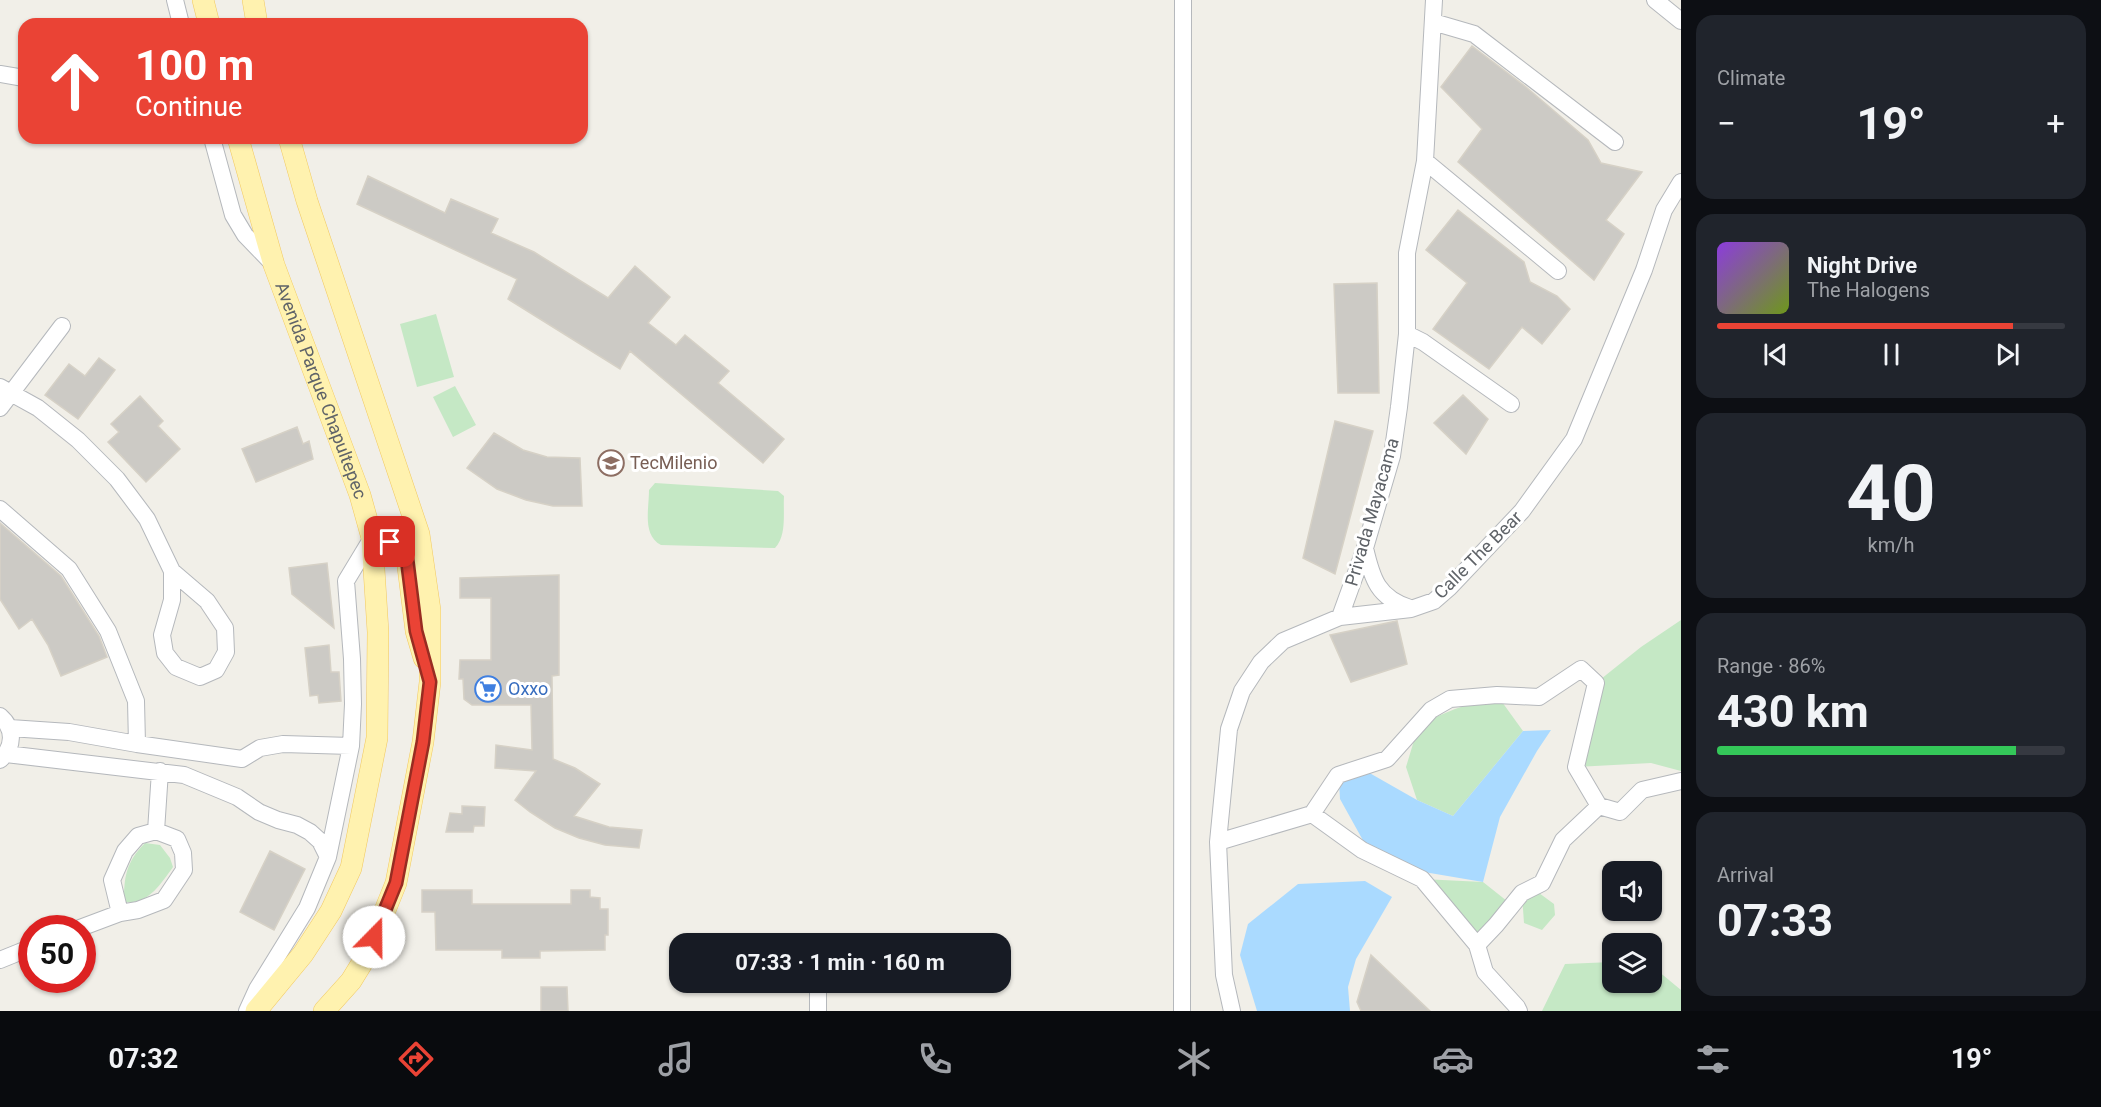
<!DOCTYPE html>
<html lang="en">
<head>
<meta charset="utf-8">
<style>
  :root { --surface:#171b24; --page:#20242c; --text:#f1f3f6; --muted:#9ea1a6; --line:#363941; --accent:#ea4335 }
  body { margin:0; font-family:Roboto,sans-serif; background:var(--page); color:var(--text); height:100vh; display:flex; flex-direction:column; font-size:22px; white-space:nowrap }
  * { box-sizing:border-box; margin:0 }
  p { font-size:20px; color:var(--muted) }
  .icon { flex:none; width:33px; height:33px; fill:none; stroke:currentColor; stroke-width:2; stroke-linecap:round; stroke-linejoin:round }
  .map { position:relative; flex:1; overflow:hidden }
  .panel { display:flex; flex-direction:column; gap:15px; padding:15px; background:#0d0f14; width:420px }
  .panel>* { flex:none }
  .hud { position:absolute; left:18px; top:18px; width:570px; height:126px; border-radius:18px; box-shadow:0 2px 4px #0004; background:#ea4335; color:#fff; overflow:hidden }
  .buttons { position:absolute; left:1602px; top:861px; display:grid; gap:12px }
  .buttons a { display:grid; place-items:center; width:60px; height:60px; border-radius:12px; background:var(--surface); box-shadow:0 2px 4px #0004; font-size:30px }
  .speed { position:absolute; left:18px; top:915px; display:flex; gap:12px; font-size:30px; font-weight:700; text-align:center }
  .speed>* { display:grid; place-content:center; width:78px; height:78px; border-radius:50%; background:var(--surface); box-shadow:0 2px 4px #0004; line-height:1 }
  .speed .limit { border:9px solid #d22; background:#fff; color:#111 }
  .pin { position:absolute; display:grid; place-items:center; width:51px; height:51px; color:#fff; margin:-26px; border-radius:12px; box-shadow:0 3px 9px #0006 }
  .me { position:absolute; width:66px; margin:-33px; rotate:22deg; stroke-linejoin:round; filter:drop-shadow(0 0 4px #0008) }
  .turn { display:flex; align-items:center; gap:21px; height:126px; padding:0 18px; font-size:27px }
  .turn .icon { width:78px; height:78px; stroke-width:2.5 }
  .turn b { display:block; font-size:42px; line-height:51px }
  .big { font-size:45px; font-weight:700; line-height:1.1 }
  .panel .widget { flex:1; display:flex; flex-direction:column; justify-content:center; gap:9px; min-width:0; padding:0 21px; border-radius:18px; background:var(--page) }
  .panel .dial { align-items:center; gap:0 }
  .dial b { font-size:78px; line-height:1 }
  .song { display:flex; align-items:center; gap:18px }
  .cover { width:72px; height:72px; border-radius:9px; background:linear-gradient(135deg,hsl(270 70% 55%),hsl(80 70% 35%)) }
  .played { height:6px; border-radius:3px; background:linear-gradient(90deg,var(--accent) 85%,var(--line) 85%) }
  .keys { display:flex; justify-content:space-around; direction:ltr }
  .heat { display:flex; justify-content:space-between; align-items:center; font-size:33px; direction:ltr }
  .charge { height:9px; border-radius:4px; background:linear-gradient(90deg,#34c759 86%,var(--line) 0) }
  .trip { position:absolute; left:669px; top:933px; width:342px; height:60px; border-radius:18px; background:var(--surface); box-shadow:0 2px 4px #0004; font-weight:700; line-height:60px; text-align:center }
  .tab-bar { display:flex; height:96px; justify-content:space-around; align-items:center; background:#090b0e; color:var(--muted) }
  .tab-bar .icon { width:42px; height:42px }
  .tab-bar .selected { color:var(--accent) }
  .tab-bar b { font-size:27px; color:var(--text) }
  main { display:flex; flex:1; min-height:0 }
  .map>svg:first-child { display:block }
  .green { fill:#c5e8c5 }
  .water { fill:#aadaff }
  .building { fill:#cccac5; stroke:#d6d1c6; stroke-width:1.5 }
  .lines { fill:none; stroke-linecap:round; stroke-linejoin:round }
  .minor-casing { stroke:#b5b8bc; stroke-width:18 }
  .major-casing { stroke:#f2c960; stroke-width:22 }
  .minor { stroke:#fff; stroke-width:16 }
  .major { stroke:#fff2af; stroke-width:21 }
  .route-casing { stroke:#982c22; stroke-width:15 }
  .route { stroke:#ea4335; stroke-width:10 }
  .labels { text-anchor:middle; stroke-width:6; stroke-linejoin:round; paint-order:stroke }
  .street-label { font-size:18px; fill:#5f6368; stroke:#fff }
  .education-label { font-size:18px; fill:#785e54; stroke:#fff; text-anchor:start }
  .shop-label { font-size:18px; fill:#366cbe; stroke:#fff; text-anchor:start }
</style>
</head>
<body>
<main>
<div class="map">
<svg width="1681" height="1011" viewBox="0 0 1681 1011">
  <rect width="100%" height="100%" fill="#f1efe8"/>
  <path class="green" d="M436 314 454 377 417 387 400 324Z
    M455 386 476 425 453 437 433 397Z
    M655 483 778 491 784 496C783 513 787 536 775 548L661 545C642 535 649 509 649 490Z
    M1681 620V771L1651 763 1576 767 1596 683 1641 647Z
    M1497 695 1523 731 1453 816 1417 800 1406 767 1419 724 1455 709Z
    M145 843 160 845 170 858 173 867C160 885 148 905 124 902 124 877 126 862 145 843Z
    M1422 879 1483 882 1512 905 1477 945Z
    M1539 893 1554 904 1555 915 1542 930 1524 923 1522 895Z
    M1612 962V982H1652V966L1681 990V1011H1542L1565 964Z"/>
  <path class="water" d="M1551 730 1537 751 1500 817 1483 882 1424 872 1365 844 1340 799 1339 782 1366 771 1417 800 1453 816 1523 731Z
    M1365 881 1392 897 1356 959 1348 987 1350 1011H1257L1240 955 1248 924 1298 884Z"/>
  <path class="building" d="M1472 46 1526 87 1588 140 1601 163 1642 172 1606 220 1624 234 1594 280 1458 162 1482 129 1441 87Z
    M368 176 445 213 451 199 498 219 491 233 534 252 608 298 635 266 670 297 648 323 676 345 685 335 729 371 718 383 784 439 763 463 630 351 620 369 508 299 517 279 357 204Z
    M1458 210 1524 262 1530 282 1557 296 1570 309 1542 344 1522 327 1489 369 1433 329 1467 283 1426 250Z
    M1377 283 1379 393H1338L1334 284Z
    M99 358 115 370 78 419 45 395 69 364 85 376Z
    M1463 395 1488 419 1466 454 1434 423Z
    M140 396 163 421 158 426 180 449 146 482 108 442 119 432 111 424Z
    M1335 421 1373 431 1335 574 1303 558Z
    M297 427 303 444 309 441 313 459 256 482 242 449Z
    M494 433 523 450 547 457 580 458 582 506H553L526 500 497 489 467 468Z
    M0 523 61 576 99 636 107 657 61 676 48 645 32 619 19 629 0 599Z
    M327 563 334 628 292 594 289 568Z
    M559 575V675L552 676 553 759 575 768 600 784 574 816 609 827 642 830 639 848 605 845 579 838 555 828 530 812 515 800 536 771 495 768 496 745 532 750 531 705H472L464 699 463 679H459L460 660H491V598H460V578Z
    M1397 621 1407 664 1351 682 1330 635Z
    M329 645 331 672H339L341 701 319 703 318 695 310 696 305 648Z
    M462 806 485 807 484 826H474L473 832H446L450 813 462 814Z
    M270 851 305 869 274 930 240 912Z
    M422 890H472V904H571V890H590V897L600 898V909H608V935H605V950L540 951V958H502V950H436L435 912H422Z
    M1371 955 1430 1011H1361L1357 1002Z
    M541 987H567L568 1011H541Z"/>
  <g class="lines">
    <g class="minor-casing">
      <path id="minor" d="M175 0 181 24
        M1655 0 1681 21
        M1433 22 1474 34 1615 142
        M0 74 24 78
        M212 138 233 215 245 235 273 264
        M1425 161 1558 271
        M1407 334 1423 342 1511 404
        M0 387 38 408 78 440 117 479 147 519 172 571 207 601 225 628 226 652 216 670 200 677 176 667 165 653 162 635 172 600V571
        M0 408 62 326
        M0 509 69 569 108 631 136 701 137 744
        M1365 548C1372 579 1378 598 1410 608
        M1340 617 1365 548 1392 456 1399 407 1407 334V253L1425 161 1434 0
        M0 716C15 729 14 747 0 760
        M10 728 69 732 137 744 242 759 260 748 283 744 351 746
        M6 754 184 775 237 797 259 812 278 820 297 825 310 832 320 841 328 857
        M1312 814 1338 775 1387 759 1431 710 1450 699 1497 695 1539 697 1581 669 1596 683 1576 767 1599 806
        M156 831 160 771
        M1218 842 1312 814 1362 850 1422 879 1477 945 1485 972 1517 1007 1519 1011
        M80 928 120 913 138 910 164 900 184 870 183 853 177 839 156 831 138 836 125 851 112 880 120 913
        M1477 945 1496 925 1522 893 1542 883 1563 840 1599 806 1620 812 1642 790 1681 781
        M0 960 32 947
        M247 1011 257 989 307 908 328 857 351 746 353 704 352 659 346 581 372 538
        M818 1011V982
        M1182 1011 1183 0
        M1232 1011 1224 975 1218 842 1229 729 1242 691 1261 662 1283 641 1340 617 1411 609 1434 601 1449 588 1522 511 1574 439 1644 270 1664 210 1681 182"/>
    </g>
    <g class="major-casing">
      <g id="major">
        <path d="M203 0 209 24"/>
        <path d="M253 0 257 24"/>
        <path id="s1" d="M238 138 274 265 360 495 372 538 378 632 377 738 351 868 331 911 303 954 256 1011"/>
        <path d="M289 138 307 201 419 534 430 610V682L423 742 396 883 367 955 351 981 324 1011"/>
        <path d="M372 538 395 545 407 559 416 631 424 658"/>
      </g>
    </g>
    <use href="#minor" class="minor"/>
    <use href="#major" class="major"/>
  </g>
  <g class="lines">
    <g class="route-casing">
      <path id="route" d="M374 937 396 883 423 742 430 682 416 631 407 559 400 549 390 542"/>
    </g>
    <use href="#route" class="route"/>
  </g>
  <defs>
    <g id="university-ring" transform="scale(1.35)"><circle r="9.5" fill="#fff" stroke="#8d6e63" stroke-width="1.5"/><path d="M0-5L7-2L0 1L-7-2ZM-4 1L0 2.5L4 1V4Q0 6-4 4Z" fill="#8d6e63"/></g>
    <g id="supermarket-ring" transform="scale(1.35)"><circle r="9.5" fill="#fff" stroke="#3f7fe0" stroke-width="1.5"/><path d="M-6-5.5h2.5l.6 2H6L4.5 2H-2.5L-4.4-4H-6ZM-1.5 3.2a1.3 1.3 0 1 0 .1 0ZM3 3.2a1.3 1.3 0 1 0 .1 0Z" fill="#3f7fe0"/></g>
  </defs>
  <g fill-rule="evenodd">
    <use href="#university-ring" x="611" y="463"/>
    <use href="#supermarket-ring" x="488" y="689"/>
  </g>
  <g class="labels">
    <g class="street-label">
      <text dy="6" stroke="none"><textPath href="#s1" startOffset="266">Avenida Parque Chapultepec</textPath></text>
      <text transform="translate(1372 512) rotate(-74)" y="6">Privada Mayacama</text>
      <text transform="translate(1478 555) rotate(-45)" y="6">Calle The Bear</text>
    </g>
    <g class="education-label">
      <text x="630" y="469">TecMilenio</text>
    </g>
    <g class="shop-label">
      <text x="508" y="695">Oxxo</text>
    </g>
  </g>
</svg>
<div class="buttons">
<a><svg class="icon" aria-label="sound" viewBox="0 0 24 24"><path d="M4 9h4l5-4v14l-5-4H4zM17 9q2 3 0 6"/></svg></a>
<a><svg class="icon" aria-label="layers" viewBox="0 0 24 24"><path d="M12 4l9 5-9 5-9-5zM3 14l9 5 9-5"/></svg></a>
</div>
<div class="speed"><div class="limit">50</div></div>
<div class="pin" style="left:390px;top:542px;background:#d93025"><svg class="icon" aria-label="arrive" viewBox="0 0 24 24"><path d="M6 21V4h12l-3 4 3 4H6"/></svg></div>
<svg class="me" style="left:374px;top:937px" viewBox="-20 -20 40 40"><circle r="19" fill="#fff"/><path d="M0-13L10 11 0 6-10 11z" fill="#ea4335"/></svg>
<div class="trip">07:33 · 1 min · 160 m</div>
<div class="hud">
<div class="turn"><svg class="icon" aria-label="ahead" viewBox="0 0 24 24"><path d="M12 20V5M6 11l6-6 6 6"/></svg><div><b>100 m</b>Continue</div></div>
</div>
</div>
<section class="panel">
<div class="widget"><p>Climate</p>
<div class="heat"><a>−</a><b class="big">19°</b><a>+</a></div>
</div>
<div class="widget">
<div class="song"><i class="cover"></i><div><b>Night Drive</b><p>The Halogens</p></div></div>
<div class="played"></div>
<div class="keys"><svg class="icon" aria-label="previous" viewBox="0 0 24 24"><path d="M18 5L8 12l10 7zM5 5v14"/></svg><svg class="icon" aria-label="pause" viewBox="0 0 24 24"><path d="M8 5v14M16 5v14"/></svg><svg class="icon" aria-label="next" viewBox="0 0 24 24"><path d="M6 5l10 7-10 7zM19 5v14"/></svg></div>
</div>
<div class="widget dial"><b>40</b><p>km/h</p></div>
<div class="widget"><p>Range · 86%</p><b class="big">430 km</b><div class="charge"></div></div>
<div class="widget"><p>Arrival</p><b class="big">07:33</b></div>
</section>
</main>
<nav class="tab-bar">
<b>07:32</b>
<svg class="icon selected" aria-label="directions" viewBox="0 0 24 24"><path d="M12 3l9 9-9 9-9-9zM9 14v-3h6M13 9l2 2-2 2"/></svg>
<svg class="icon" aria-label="music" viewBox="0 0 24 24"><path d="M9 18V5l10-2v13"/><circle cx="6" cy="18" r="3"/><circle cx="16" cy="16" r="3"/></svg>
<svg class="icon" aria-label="phone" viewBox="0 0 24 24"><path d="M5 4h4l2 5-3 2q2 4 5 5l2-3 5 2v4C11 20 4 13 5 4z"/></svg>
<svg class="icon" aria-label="climate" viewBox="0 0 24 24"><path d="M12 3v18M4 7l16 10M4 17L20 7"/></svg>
<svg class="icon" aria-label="car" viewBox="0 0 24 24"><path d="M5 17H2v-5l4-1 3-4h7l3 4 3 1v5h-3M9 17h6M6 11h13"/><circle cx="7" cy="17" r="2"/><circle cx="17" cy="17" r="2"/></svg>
<svg class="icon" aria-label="filters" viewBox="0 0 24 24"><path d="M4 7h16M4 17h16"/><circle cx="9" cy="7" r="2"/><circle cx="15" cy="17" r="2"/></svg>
<b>19°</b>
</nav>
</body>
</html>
